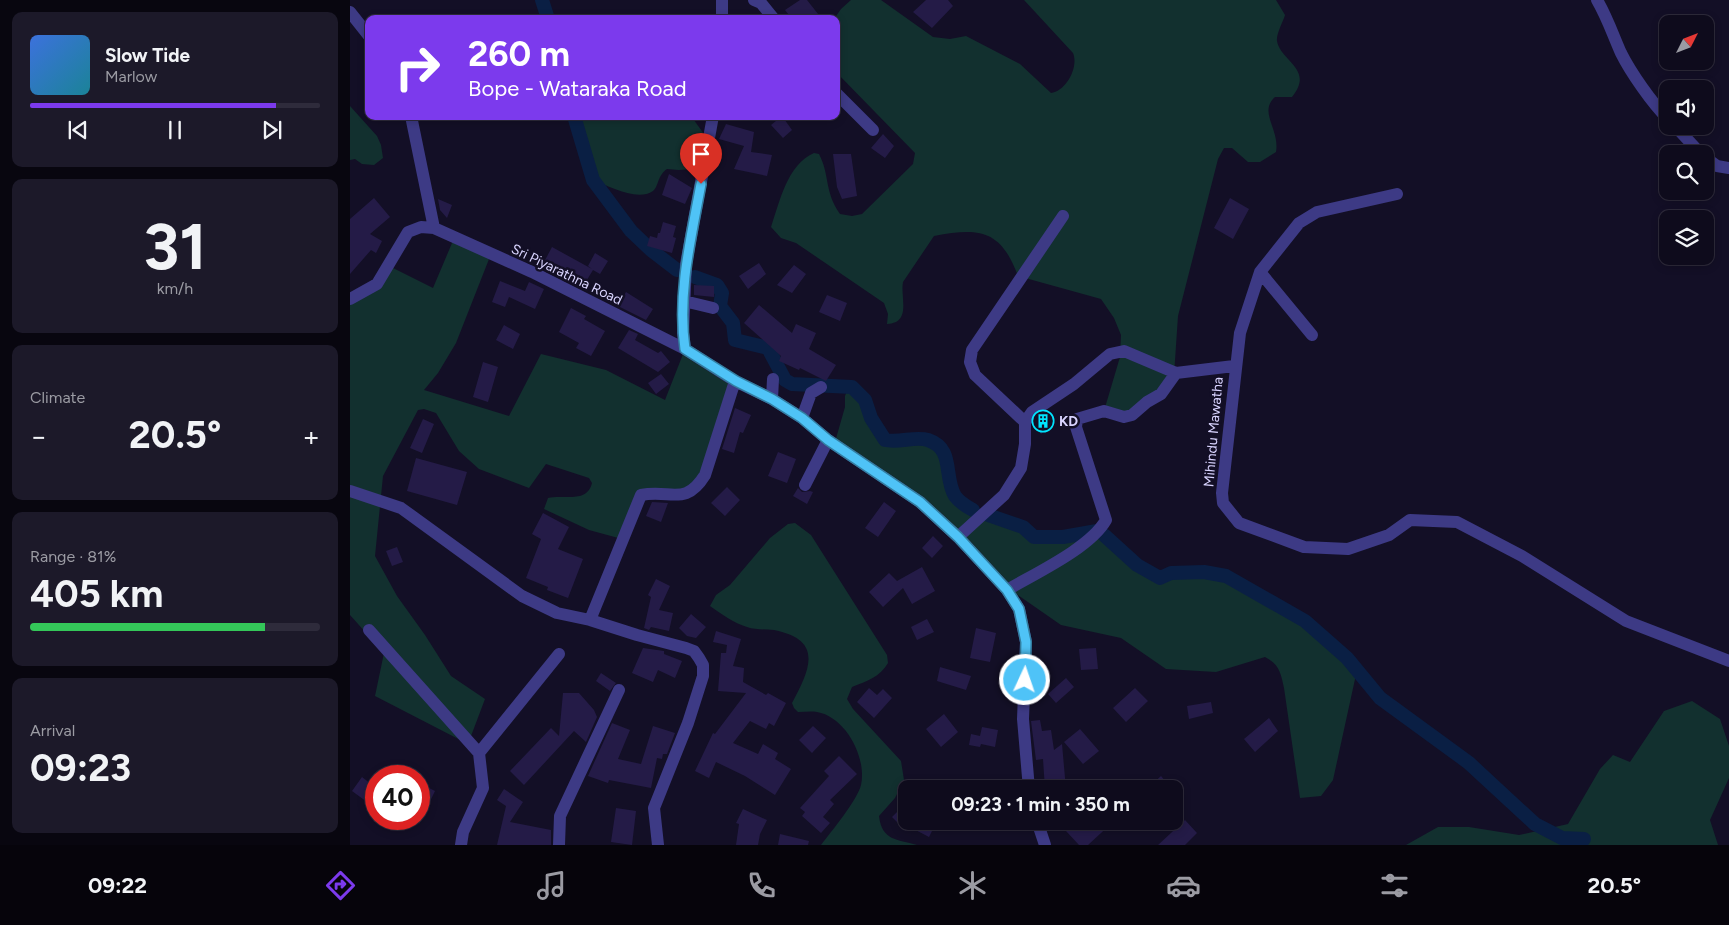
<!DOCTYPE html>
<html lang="en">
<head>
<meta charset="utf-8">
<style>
  :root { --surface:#0e0b1c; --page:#1c1929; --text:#f1f3f6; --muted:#9b9ba3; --line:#2e2b3b; --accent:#7c3aed }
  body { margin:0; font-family:Figtree,sans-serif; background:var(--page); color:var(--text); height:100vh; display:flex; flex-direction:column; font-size:19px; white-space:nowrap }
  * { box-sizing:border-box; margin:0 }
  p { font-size:16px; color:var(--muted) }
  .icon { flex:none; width:28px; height:28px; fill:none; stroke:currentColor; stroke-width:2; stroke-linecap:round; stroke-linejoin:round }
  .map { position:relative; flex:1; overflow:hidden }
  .sheet { display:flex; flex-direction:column; gap:12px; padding:12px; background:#08060f; width:350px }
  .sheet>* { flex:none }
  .banner { position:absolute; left:15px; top:15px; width:475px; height:105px; border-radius:10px; box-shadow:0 2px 8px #0003,0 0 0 1px var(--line); background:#7c3aed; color:#fff; overflow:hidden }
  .needle { width:32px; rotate:48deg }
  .buttons { position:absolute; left:1309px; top:15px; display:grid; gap:10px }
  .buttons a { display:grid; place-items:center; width:55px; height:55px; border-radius:10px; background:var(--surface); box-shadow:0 2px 8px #0003,0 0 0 1px var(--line); font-size:25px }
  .speed { position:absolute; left:15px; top:765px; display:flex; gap:10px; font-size:25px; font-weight:700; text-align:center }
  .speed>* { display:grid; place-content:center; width:65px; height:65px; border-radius:50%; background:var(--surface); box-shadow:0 2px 8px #0003,0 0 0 1px var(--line); line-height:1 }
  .speed .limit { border:8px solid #d22; background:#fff; color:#111 }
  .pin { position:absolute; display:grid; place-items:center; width:42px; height:42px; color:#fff; margin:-51px -21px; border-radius:50% 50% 50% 0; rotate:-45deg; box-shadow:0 0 5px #0007 }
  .pin .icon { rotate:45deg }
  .me { position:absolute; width:55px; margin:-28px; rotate:3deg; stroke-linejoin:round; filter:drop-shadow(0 0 4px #0008) }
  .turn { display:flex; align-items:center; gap:18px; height:105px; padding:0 20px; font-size:22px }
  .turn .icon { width:65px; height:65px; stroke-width:2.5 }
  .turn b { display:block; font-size:35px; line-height:42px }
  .big { font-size:38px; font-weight:700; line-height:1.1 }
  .sheet .tile { flex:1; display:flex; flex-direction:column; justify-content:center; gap:8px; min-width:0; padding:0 18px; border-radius:10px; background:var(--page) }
  .sheet .dial { align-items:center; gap:0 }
  .dial b { font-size:65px; line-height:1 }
  .song { display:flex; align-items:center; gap:15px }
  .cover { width:60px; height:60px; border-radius:8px; background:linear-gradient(135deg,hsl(220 70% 55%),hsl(190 70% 35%)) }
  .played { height:5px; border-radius:2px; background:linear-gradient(90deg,var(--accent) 85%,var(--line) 85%) }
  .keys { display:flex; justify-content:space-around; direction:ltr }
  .heat { display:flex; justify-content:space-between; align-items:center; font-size:28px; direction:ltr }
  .charge { height:8px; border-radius:4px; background:linear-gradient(90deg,#34c759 81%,var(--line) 0) }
  .trip { position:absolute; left:548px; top:780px; width:285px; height:50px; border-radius:10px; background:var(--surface); box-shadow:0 2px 8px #0003,0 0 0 1px var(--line); font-weight:700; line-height:50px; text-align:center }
  .dock { display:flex; height:80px; justify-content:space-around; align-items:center; background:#06040b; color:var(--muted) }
  .dock .icon { width:35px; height:35px }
  .dock .current { color:var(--accent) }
  .dock b { font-size:22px; color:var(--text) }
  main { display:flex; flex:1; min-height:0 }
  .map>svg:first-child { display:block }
  .green { fill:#12302f }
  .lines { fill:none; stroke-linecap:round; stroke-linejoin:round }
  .canal { stroke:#0a1f44; stroke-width:14 }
  .building { fill:#241b47 }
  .minor { stroke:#3d3a85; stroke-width:12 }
  .route-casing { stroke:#337fa1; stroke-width:12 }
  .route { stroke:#4fc3f7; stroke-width:9 }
  .labels { text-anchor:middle; stroke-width:5; stroke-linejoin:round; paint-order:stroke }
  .street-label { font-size:14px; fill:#d9d4ff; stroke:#130f26 }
  .poi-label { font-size:14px; font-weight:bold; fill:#d9d4ff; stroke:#130f26; text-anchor:start }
</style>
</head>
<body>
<main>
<section class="sheet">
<div class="tile">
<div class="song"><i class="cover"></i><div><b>Slow Tide</b><p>Marlow</p></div></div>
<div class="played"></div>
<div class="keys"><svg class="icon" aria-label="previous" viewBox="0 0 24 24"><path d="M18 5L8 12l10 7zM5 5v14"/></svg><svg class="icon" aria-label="pause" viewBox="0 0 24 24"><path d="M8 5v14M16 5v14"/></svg><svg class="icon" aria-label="next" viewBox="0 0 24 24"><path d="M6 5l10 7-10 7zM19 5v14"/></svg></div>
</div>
<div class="tile dial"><b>31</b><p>km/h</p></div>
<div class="tile"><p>Climate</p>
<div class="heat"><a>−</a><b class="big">20.5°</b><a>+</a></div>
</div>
<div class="tile"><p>Range · 81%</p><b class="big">405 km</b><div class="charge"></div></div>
<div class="tile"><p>Arrival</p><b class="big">09:23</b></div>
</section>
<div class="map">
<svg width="1379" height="845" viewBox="0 0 1379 845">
  <rect width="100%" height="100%" fill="#130f26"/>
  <path class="green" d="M501 0H531L583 37 600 39 616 36 670 64 701 93C716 91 729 67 723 53L674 0H926L935 15C933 22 926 34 927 41 930 61 965 69 942 97H925C908 112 930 129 926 152L910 162H898L882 148H874L868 159 828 316 824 375 782 415 754 411 770 357 771 335 764 318 751 299 668 276C651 230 630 227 584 236L553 282C550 297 562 323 537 324L538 314 534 303 446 243 431 238 421 227C430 201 437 165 464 153L469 154C480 175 474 191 490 214L502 216 512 214 563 164 565 153 486 72V19H484L491 9Z
    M0 106 27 136 31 145 33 158 24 165 12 164 5 159 0 160Z
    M224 116H341L359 141 354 168 329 170 317 169C307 176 309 186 303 191 287 202 259 186 243 180Z
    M105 236 141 254 106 343 88 373 74 390 159 416 191 354 256 370 315 400 335 349 385 381 347 488 291 495 272 539 239 530 194 509 198 498C213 494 237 504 242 483L239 478 196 464 179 488 129 469 109 451 86 413 74 409 68 410 33 476 25 556 47 596 75 635 101 676 135 699 118 744 25 696 34 653 0 615V299L39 266 83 288Z
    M499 386 515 400 521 418 535 440C549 443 565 436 577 440 609 449 589 488 612 503 623 511 637 510 649 514 662 518 675 528 685 537H713L748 530 770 547 787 565 810 578C828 569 859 568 877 576 889 581 900 589 911 595 947 616 981 637 1007 670L983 780 971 796 950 798 934 688C931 673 929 664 915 657L866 672 816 669 771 638 711 625 659 589 617 541 485 442 495 407V396Z
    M445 523 461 535 537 655 538 663C530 677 517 681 502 687L497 699 503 709 551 761 554 780 545 798 529 816C532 841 547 839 567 845H471C481 832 508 799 511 785 517 758 496 717 467 712 461 711 454 712 448 712L444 708 442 703C460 669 474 640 424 630 415 629 405 630 397 627 384 623 371 614 360 606L366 595 380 585 420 538 438 524Z
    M1342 701 1370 719 1379 746V778L1360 820 1368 845H1056L1088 827H1119L1169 835 1218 824 1250 769 1263 755 1280 762 1314 711Z"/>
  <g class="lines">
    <path class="canal" d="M192 0 198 19
      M224 116 243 180 281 231 301 250 327 270
      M345 277 367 285 372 293 370 306 383 323 385 340 418 348 435 380 442 384 502 387 515 400 521 418 535 440C549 443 566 436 578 440 605 449 593 476 605 496 610 503 616 506 623 510
      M638 515 673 527 684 537H713L747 531
      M754 535 787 565 810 578 821 573 854 572 876 576 955 621 997 658 1030 698 1119 763 1185 824 1212 838 1234 839"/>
  </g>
  <path class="building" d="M450 0H457L472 19H442L435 10Z
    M576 0H598L603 6 582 28 563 12Z
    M432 116 442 130 433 138 421 125Z
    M376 124 404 132 401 152 422 155 417 176 384 169 394 146 369 139Z
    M533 134 544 146 535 158 521 148Z
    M483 154H501L507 196 492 199 487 187Z
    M319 174 342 188 335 204 312 195Z
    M24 198 40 217 20 234 32 241 26 253 21 250 0 274V219Z
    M880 198 899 209 883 239 864 228Z
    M88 199 102 205 97 218 90 210Z
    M313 222 326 226 323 237 326 238 322 253 297 246 300 236 307 238 308 233H310Z
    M202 247 242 269 238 266 245 253 258 261 250 274 243 270 232 288 193 264Z
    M409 263 416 274 398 289 389 276Z
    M444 265 456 274 442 293 427 285Z
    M150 281 175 291 179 282 194 289 185 309 159 297 155 307 142 302Z
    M344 285 364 286V297L344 295Z
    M276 292 303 309 296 320 268 306Z
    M477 295 497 303 490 321 469 312Z
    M409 305 442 333 446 324 466 333 459 349 486 365 476 381 450 368 449 370 429 361 431 356 394 323Z
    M221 308 236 316 234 319 255 331 241 356 226 348 229 343 209 332Z
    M154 325 170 334 163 349 146 340Z
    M279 330 288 334 285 340 308 353 311 351 320 362 308 372 268 348Z
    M133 362 148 367 138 402 123 397Z
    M311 374 319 384 306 394 298 383Z
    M385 408 401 415 393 433 390 432 384 453 372 449Z
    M696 412 705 423 691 434 684 424 688 418Z
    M73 419 84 424 72 453 60 448Z
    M428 452 446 459 437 483 418 476Z
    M66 458 117 472 107 505 57 491Z
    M377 487 390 500 375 516 361 503Z
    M448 488 452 492 460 491 463 492 457 504 443 496Z
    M302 502 318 503 311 522 296 516Z
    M534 502 546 511 528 537 515 528Z
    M193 513 219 527 208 549 233 559 218 598 197 590 198 587 176 578 191 539 182 534Z
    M583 536 593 546 582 558 572 548Z
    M47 547 53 562 42 566 36 551Z
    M572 567 585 591 562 604 553 588 533 607 519 592 539 573 547 581Z
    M306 579 320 586 309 610 323 613 319 631 301 627 299 630 294 628 301 597 298 595Z
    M341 614 356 627 346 638 337 636 329 628Z
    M577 619 584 632 567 640 561 627Z
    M626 628 646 633 640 662 620 658Z
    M366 631 391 639 383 666 394 668 393 682 416 695 418 693 436 703 424 726 419 723 416 729 400 721 383 743 408 754 413 744 428 753 425 759 441 769 425 795 395 776 366 762 359 778 345 771 363 733 365 734 396 693 368 691 371 653H376L377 645 363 642Z
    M293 648 314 651V654L332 661 325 678 308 670 303 682 282 673Z
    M746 648 748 669 731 670 729 649Z
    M683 665 697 671 694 680 683 676Z
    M590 667 621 676 616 690 587 681Z
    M251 673 266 683 260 691 246 681Z
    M716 678 724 687 706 703 698 694Z
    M519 688 527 695 533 689 542 698 524 718 507 702Z
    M785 688 798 701 776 722 763 708Z
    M213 693H229L244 710 247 717 236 742 224 731 174 785 160 771 201 728 209 736Z
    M861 702 863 713 839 719 837 706Z
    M594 714 608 732 591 747 576 729Z
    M919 718 928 731 905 752 894 739Z
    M690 720 692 731 701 730 704 750 712 744 716 789H695L693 759 686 760 681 721Z
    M262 723 280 730 268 759 291 764 303 726 325 733 317 754H313L312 759 307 758 301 788 259 780 258 783 238 776Z
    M463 726 476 738 462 753 449 740Z
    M632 727 648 730 645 747 631 744 630 747 619 745 621 734 630 736Z
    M730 729 749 751 733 764 714 742Z
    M489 756 507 774 480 800 484 804 473 817 480 823 471 833 452 816 455 812 450 808 479 776 474 771Z
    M811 776 822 789H797Z
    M12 777 26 788 17 802 2 791Z
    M69 783 85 791 69 824Z
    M154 789 173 802 160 822 201 830V845H147L156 806 147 800Z
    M556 803V821H587L579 837 556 825V831L542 817Z
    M266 808 286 811 282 845 261 842Z
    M393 809 417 820 410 834 408 845H386L389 824 386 823Z
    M835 820 847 833 835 845H808Z
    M727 821H764L738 845H729L716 831Z
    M430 834 459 841 458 845H428Z"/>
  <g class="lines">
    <path class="minor" d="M372 0V19
      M404 0 411 3 424 19
      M1247 0C1257 17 1263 35 1271 53 1281 73 1302 103 1318 119
      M0 12 19 36
      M486 93 523 130
      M363 116 336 264 333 333 335 349 385 381 422 399 452 418 478 440 570 502 608 537 657 590 669 609 676 642 673 719 679 789
      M1325 126 1351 154
      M1355 157 1367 166 1379 168
      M1047 194 967 212 949 223 910 272 890 333 872 493 873 503 889 523 954 547 998 549 1039 535 1060 520 1107 522 1172 556 1276 621 1379 661
      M84 228 182 272 335 349
      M910 272 962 335
      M0 299 27 284 58 232 71 227 84 228 61 116
      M334 301 363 308
      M422 399 423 379
      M452 418 461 393 471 387
      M675 422 625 375 620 362 622 350 713 216
      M455 485 478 440
      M0 491 51 508 172 596 207 613 240 620
      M608 537 654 495 671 468 675 444V422L682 412 724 384 760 354 774 351 826 373
      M657 590C686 573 740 548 756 520L726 427 727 419 754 411 774 417 782 415 797 402 811 394 826 373 884 366
      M19 630 129 753
      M687 821 695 845
      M111 845 113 832 133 788 129 753 209 654
      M209 845 210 816 269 690
      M308 845 304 808 338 723 353 676V665L349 658 344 651 336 648 287 635 240 620 291 495C321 489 335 507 355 475L385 381"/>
  </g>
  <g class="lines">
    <g class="route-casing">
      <path id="route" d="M351 184C341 238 327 294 335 349L386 381 422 399 452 418 478 440 570 502 608 537 657 590 669 609 676 642 675 680"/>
    </g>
    <use href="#route" class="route"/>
  </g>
  <defs>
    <g id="building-ring" transform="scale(1.125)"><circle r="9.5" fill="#130f26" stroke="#00e5ff" stroke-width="1.5"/><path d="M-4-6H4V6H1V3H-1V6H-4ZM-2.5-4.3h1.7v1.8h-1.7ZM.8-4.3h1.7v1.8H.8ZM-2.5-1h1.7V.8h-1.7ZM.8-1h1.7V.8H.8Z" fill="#00e5ff"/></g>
  </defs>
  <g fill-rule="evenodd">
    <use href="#building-ring" x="693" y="421"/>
  </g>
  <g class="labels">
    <g class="street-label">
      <text transform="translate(217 274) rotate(26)" y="5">Sri Piyarathna Road</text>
      <text transform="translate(863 432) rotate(-85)" y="5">Mihindu Mawatha</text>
    </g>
    <g class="poi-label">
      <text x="709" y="426">KD</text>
    </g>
  </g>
</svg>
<div class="buttons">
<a><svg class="needle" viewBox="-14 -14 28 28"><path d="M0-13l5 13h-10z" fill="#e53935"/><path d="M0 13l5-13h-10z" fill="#9b9ba3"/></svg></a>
<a><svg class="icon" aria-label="sound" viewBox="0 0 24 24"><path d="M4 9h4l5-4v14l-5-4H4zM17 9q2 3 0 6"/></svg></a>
<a><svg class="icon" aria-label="search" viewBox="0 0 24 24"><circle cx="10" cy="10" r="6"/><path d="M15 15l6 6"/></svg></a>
<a><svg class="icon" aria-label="layers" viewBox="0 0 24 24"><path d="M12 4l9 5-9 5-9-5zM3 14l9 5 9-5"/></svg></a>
</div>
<div class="speed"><div class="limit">40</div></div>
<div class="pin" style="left:351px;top:184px;background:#d93025"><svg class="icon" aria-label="arrive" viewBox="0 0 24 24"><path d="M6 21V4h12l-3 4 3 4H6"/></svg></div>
<svg class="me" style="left:675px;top:680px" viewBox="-20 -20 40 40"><circle r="17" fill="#4fc3f7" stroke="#fff" stroke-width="3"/><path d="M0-11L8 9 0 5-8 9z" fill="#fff"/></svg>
<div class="trip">09:23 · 1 min · 350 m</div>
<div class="banner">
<div class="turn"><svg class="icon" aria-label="right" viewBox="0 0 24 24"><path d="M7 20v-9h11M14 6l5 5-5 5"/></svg><div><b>260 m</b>Bope - Wataraka Road</div></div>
</div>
</div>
</main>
<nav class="dock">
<b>09:22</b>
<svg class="icon current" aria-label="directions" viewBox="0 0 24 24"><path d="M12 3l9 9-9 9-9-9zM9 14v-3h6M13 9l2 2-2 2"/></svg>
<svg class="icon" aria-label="music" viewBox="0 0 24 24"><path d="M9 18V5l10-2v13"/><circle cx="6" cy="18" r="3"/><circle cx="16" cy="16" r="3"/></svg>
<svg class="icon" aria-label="phone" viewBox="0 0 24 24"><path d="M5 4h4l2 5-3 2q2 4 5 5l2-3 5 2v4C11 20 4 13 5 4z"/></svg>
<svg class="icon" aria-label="climate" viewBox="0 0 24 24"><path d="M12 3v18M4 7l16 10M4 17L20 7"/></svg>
<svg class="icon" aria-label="car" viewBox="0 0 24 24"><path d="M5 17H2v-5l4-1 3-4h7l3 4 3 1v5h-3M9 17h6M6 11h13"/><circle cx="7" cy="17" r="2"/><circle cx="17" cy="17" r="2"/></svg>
<svg class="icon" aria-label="filters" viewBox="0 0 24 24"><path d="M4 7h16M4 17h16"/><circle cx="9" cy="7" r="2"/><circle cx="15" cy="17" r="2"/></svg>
<b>20.5°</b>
</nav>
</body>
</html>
